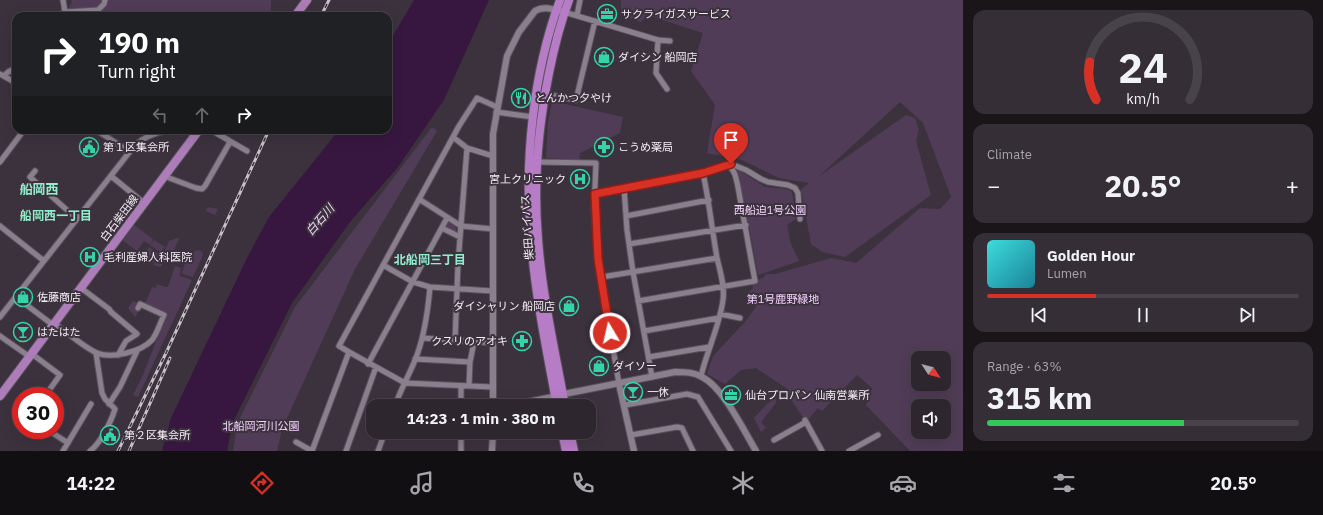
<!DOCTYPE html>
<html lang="en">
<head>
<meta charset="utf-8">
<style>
  :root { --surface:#2d262e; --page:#352e36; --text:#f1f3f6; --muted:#a7a5aa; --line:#48434a; --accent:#d93025 }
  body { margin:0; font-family:"IBM Plex Sans","Noto Sans JP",sans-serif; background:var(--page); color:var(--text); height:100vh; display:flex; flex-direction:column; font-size:15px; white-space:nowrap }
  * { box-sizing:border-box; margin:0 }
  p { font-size:13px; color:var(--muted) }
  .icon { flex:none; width:22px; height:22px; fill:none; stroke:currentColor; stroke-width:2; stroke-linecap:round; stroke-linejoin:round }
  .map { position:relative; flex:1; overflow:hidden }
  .side { display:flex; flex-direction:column; gap:10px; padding:10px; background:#191519; width:360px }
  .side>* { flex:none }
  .hud { position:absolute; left:12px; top:12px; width:380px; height:122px; border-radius:12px; box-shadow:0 4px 16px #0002,0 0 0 1px var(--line); background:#202124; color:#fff; overflow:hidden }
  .needle { width:26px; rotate:126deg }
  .fabs { position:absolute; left:911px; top:351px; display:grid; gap:8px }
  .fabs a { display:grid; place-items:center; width:40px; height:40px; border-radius:8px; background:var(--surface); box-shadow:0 4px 16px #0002,0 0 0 1px var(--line); font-size:20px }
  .speed { position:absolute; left:12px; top:387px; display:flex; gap:8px; font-size:20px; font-weight:700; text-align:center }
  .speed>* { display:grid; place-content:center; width:52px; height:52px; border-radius:50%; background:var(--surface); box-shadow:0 4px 16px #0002,0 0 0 1px var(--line); line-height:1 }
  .speed .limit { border:6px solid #d22; background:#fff; color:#111 }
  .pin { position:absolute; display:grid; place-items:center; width:34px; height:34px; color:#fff; margin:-41px -17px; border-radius:50% 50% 50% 0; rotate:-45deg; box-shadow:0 0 4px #0007 }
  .pin .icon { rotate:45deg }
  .me { position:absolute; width:44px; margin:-22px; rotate:351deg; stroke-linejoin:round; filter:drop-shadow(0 0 3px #0008) }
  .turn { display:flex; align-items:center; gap:14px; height:84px; padding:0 20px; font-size:18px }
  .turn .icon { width:52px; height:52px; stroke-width:2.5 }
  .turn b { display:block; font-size:28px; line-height:34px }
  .lanes { display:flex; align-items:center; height:38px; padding:0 20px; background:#0003; justify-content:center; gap:20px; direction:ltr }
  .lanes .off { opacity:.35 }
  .big { font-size:30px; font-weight:700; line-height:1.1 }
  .side .tile { flex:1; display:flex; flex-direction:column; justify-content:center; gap:6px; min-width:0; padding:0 14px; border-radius:12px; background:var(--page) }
  .side .dial { align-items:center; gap:0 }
  .dial svg { height:104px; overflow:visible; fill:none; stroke:var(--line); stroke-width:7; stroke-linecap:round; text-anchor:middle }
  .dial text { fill:var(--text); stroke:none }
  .song { display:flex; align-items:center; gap:12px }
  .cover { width:48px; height:48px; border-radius:6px; background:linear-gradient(135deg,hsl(180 70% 55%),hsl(190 70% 35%)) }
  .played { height:4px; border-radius:2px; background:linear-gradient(90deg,var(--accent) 35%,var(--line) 35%) }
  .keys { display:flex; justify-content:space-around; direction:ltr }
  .heat { display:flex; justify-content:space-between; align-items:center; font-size:22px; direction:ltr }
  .charge { height:6px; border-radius:3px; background:linear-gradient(90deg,#34c759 63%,var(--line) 0) }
  .trip { position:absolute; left:366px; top:399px; width:230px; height:40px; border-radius:12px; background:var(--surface); box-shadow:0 4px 16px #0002,0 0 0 1px var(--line); font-weight:700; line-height:40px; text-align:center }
  .dock { display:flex; height:64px; justify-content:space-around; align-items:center; background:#120f12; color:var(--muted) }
  .dock .icon { width:28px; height:28px }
  .dock .current { color:var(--accent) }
  .dock b { font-size:18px; color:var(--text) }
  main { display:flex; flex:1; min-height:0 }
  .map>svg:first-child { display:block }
  .green { fill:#503c56; fill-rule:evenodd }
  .water { fill:#37173f }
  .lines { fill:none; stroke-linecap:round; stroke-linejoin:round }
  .minor-casing { stroke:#5a515b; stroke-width:7 }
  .tertiary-casing { stroke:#5a515b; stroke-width:8 }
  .primary-casing { stroke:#5a515b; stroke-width:10 }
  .trunk-casing { stroke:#5a515b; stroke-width:10 }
  .minor { stroke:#8a7f8d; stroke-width:5 }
  .tertiary { stroke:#8a7f8d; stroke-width:6 }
  .primary { stroke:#ac7db8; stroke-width:8 }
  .trunk { stroke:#b77cc6; stroke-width:8 }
  .rail-casing { stroke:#c9c1ca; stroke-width:3 }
  .rail { stroke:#3c323e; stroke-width:1.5; stroke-dasharray:4.5; stroke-linecap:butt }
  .route-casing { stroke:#8d1f18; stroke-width:10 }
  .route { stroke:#d93025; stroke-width:7 }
  .labels { text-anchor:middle; stroke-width:4; stroke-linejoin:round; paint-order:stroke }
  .poi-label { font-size:11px; fill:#f5eef6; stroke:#3c323e; text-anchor:start }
  .park-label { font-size:11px; fill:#f6d5ff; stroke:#3c323e }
  .street-label { font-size:11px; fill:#f5eef6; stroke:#3c323e }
  .neighbourhood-label { font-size:12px; font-weight:bold; fill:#91edcc; stroke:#3c323e }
  .water-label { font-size:12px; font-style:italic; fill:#f2d1fa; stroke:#3c323e }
  .quarter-label { font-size:13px; font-weight:bold; fill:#91edcc; stroke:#3c323e }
</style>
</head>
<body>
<main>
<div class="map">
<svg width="963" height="451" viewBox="0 0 963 451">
  <rect width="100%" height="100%" fill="#3c323e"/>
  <path class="green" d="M71 0H271V16H65L72 2Z
    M621 0H963V451H910L866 405 872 388 857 375 822 411 818 408 806 422 788 395 789 390 756 368 741 370 725 384 707 374 713 356 744 323 756 307 749 292 753 288 751 281 763 278 766 274H775L831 258 856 263 920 208 940 209 951 197 923 123 900 102 818 177 906 115 915 118 919 130 916 141 931 195 845 257 822 252 811 244 801 189 809 183 779 178 742 160 707 153 715 105 691 71 703 33 647 15 641 22 621 15ZM918 358H944V384H918ZM918 406H944V432H918Z
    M552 101 623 117 620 133 580 153 579 160 546 158 548 122Z
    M432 127 437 131 355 269 282 429 277 451H233L237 424 295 307Z
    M737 169 765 187 786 189 792 192 796 219 787 225 791 244 799 261 758 275 749 226Z
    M208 207 218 209 215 215 206 211Z
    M447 220 457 225 456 233 444 228Z
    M134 225 153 239 150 245 144 241 137 251 122 240Z
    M177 238 179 239 174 250 162 265 160 267 153 265 164 252 169 241Z
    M154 240 165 247 161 253 150 245Z
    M149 247 160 255 153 263 143 255Z
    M196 250 202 251 203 255 193 277 182 274C183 264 189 257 196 250Z
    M175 266 181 268 180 276 192 280 138 397 133 395 143 375 166 315V313L145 304 152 287 156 288 157 284 165 287H168Z
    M133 301 138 303 136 309 139 310 135 317 128 308Z
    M776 398V403L761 422 766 428 761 432 754 418 768 403Z"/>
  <path class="water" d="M414 0H489L444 100 398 167 350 222 292 303 233 422 227 451H162L171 418 246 260 269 217 339 130H388V44Z"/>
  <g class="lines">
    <g class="minor-casing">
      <path id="minor" d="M63 0 65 12
        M564 12 658 40 670 41
        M577 15 580 0
        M57 16 65 12 98 10 104 4 105 0
        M658 40 656 73 667 89
        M0 74 16 83
        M4 76 8 72 16 68
        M545 94 576 100 595 21
        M496 112 533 117
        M96 130 121 146 128 153
        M211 130 247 151
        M453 137 467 148
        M0 162 24 130
        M536 162 596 163 594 210 598 259 619 384
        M35 171 30 177 77 219
        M111 176 144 203
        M164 176 196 188 202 189 205 186 230 142
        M624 188 627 230 633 272 652 377
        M595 193 703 173 731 164 746 170 761 179 768 182 788 185 795 188 798 193 800 219
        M419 199 461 226 493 229
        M626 216 709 200
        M0 226 44 261
        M442 228 460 237
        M629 244 746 225
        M383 265 413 282 430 287 493 291
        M602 277 717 258
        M81 288 109 309 111 312 137 334 126 341 118 355
        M16 297 53 325 58 326C69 334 85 348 97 353 111 359 141 352 152 340 157 334 160 323 164 315L140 304 138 308
        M638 301 755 281 738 187C736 178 735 169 727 165
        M720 314 740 318
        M0 317 135 145C145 136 155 134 167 130
        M644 331 719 318
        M0 336 30 357
        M422 338 493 343
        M455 341 458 264 467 148 493 156
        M349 352 339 346 459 126 477 98 497 107
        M32 354 60 375 45 396
        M649 357 709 347
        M415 359 470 362
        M368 364 447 218
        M701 376C707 351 720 324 723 300 725 286 720 271 717 258 712 229 709 201 703 173
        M469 386 470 362 474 342
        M109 404 120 387 137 351
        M625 405 687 394 698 397 731 451
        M395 406C401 388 411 372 417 355 425 333 428 310 430 287
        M412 406H414
        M461 406V386
        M504 406 555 396
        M805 420 822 451
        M48 430 68 443
        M445 432 461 433
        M631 435 677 427 682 428 693 451
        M774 440 806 422
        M296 442 312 451 349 352 405 383 492 387
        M63 451 91 404
        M90 451C100 444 111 422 115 409L105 399 102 393 96 353
        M346 451 376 367
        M378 451 385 432
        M461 451V432
        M849 451 878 435"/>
    </g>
    <g class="tertiary-casing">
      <path id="tertiary" d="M619 384 634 451
        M559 395 675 372C684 372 694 372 702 377 723 387 744 431 756 451
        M493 406V134L507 56 519 32 535 11C544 5 555 10 564 12
        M492 451 493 432"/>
    </g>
    <g class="primary-casing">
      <path id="primary" d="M295 16 307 0
        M0 396 199 130"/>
    </g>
    <g class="trunk-casing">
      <path id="trunk" d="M557 406C547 351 535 295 531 239 524 161 533 73 560 0
        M565 406C555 351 542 295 538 239 533 182 538 128 549 73 554 48 560 24 569 0
        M562 432 566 451
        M570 432 574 451"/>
    </g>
    <use href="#minor" class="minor"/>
    <use href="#tertiary" class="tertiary"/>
    <use href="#primary" class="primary"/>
    <use href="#trunk" class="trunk"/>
    <g class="rail-casing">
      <path id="rail" d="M321 16 329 0
        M118 451 166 353 269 130
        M129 451 170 358"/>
    </g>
    <use href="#rail" class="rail"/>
  </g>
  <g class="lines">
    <g class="route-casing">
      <path id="route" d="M610 333 598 259 595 194 703 173 731 164"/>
    </g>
    <use href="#route" class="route"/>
  </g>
  <defs>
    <g id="office-ring" transform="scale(1)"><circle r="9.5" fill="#3c323e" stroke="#34d4a8" stroke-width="1.5"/><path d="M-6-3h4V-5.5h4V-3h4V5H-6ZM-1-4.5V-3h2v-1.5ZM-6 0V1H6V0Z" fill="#34d4a8"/></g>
    <g id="shop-ring" transform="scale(1)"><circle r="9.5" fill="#3c323e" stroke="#34d4a8" stroke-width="1.5"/><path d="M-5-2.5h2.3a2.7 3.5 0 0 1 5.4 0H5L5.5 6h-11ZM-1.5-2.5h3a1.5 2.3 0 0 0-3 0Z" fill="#34d4a8"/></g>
    <g id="restaurant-ring" transform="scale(1)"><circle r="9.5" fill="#3c323e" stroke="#34d4a8" stroke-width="1.5"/><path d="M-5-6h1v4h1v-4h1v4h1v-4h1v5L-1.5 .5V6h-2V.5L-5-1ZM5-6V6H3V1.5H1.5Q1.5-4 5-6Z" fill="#34d4a8"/></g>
    <g id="civic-ring" transform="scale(1)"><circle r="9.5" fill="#3c323e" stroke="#34d4a8" stroke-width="1.5"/><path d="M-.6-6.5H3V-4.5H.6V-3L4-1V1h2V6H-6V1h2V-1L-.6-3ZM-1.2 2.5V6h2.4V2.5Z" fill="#34d4a8"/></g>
    <g id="pharmacy-ring" transform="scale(1)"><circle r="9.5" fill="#3c323e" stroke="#34d4a8" stroke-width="1.5"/><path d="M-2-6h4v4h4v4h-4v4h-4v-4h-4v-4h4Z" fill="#34d4a8"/></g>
    <g id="hospital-ring" transform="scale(1)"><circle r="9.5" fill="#3c323e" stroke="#34d4a8" stroke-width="1.5"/><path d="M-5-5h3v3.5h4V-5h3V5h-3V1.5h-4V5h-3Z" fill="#34d4a8"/></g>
    <g id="bar-ring" transform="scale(1)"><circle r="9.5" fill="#3c323e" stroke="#34d4a8" stroke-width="1.5"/><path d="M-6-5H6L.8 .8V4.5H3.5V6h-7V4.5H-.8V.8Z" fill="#34d4a8"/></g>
  </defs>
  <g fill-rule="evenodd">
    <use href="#office-ring" x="607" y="14"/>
    <use href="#shop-ring" x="604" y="57"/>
    <use href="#restaurant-ring" x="521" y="98"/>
    <use href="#civic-ring" x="89" y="147"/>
    <use href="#pharmacy-ring" x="604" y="147"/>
    <use href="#hospital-ring" x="580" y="179"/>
    <use href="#hospital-ring" x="90" y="257"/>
    <use href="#shop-ring" x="23" y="297"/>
    <use href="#shop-ring" x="569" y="306"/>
    <use href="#bar-ring" x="23" y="332"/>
    <use href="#pharmacy-ring" x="522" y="341"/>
    <use href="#shop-ring" x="599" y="366"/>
    <use href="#bar-ring" x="633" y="392"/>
    <use href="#office-ring" x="731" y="395"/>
    <use href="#civic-ring" x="110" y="435"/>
  </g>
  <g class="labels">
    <g class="poi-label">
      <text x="621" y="18">サクライガスサービス</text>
      <text x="618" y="61">ダイシン 船岡店</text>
      <text x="535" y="102">とんかつ夕やけ</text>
      <text x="103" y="151">第１区集会所</text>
      <text x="618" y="151">こうめ薬局</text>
      <text x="566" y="183" text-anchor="end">宮上クリニック</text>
      <text x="104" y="261">毛利産婦人科医院</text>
      <text x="37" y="301">佐藤商店</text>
      <text x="555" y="310" text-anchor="end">ダイシャリン 船岡店</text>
      <text x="37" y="336">はたはた</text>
      <text x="508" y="345" text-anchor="end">クスリのアオキ</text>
      <text x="613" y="370">ダイソー</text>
      <text x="647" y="396">一休</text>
      <text x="745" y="399">仙台プロパン 仙南営業所</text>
      <text x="124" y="439">第２区集会所</text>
    </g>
    <g class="park-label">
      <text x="770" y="214">西船迫1号公園</text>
      <text x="783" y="303">第1号鹿野緑地</text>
      <text x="261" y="430">北船岡河川公園</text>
    </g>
    <g class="street-label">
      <text transform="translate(119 218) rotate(-53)" y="4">白石柴田線</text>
      <text transform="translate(527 227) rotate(-94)" y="4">柴田バイパス</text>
    </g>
    <g class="neighbourhood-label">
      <text x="56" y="220">船岡西一丁目</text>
      <text x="430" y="264">北船岡三丁目</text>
    </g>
    <g class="water-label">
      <text transform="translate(320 220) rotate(-49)" y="4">白石川</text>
    </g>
    <g class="quarter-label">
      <text x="39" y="194">船岡西</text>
    </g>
  </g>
</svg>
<div class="fabs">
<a><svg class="needle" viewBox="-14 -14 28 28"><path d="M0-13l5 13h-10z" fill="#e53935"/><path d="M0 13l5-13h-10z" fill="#a7a5aa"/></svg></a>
<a><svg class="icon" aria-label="sound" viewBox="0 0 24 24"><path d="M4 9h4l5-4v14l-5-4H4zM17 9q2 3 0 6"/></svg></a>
</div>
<div class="speed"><div class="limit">30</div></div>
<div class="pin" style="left:731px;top:164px;background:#d93025"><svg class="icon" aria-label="arrive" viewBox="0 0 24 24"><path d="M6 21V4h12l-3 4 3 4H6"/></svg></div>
<svg class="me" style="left:610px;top:333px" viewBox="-20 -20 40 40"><circle r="17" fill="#d93025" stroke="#fff" stroke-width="3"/><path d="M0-11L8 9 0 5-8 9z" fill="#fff"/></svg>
<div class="trip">14:23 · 1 min · 380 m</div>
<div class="hud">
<div class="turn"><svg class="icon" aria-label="right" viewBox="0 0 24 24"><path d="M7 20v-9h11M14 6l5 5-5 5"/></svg><div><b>190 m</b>Turn right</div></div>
<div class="lanes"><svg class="icon off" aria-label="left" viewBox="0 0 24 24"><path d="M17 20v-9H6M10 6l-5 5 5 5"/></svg><svg class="icon off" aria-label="ahead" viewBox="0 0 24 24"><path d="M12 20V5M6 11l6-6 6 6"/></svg><svg class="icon" aria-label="right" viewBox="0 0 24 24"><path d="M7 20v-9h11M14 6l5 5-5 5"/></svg></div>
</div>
</div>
<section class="side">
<div class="tile dial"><svg viewBox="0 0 100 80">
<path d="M14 69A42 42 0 1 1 86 69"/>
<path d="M14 69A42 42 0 0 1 9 40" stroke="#d93025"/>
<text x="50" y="56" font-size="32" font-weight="700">24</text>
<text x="50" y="72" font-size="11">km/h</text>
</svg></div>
<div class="tile"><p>Climate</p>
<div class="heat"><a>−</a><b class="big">20.5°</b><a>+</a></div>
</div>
<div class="tile">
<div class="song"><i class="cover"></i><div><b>Golden Hour</b><p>Lumen</p></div></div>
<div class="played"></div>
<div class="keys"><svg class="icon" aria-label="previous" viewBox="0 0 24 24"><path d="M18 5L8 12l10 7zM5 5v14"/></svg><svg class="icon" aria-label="pause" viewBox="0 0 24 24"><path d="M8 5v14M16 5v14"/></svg><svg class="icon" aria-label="next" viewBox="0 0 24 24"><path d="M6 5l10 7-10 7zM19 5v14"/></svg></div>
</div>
<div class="tile"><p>Range · 63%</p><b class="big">315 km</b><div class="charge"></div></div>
</section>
</main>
<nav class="dock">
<b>14:22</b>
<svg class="icon current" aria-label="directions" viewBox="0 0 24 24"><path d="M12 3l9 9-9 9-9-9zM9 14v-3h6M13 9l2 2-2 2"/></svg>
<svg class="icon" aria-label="music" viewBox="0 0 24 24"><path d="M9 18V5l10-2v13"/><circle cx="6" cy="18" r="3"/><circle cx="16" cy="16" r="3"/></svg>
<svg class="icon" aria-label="phone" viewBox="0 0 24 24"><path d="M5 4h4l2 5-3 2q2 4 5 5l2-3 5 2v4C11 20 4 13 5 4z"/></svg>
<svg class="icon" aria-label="climate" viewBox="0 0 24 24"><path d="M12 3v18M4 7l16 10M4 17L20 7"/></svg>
<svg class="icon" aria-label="car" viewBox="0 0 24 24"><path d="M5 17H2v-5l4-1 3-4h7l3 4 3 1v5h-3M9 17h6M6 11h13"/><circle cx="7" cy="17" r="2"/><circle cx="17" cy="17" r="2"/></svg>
<svg class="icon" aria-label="filters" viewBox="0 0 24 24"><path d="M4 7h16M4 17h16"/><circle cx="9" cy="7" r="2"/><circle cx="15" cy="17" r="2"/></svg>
<b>20.5°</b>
</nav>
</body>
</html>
